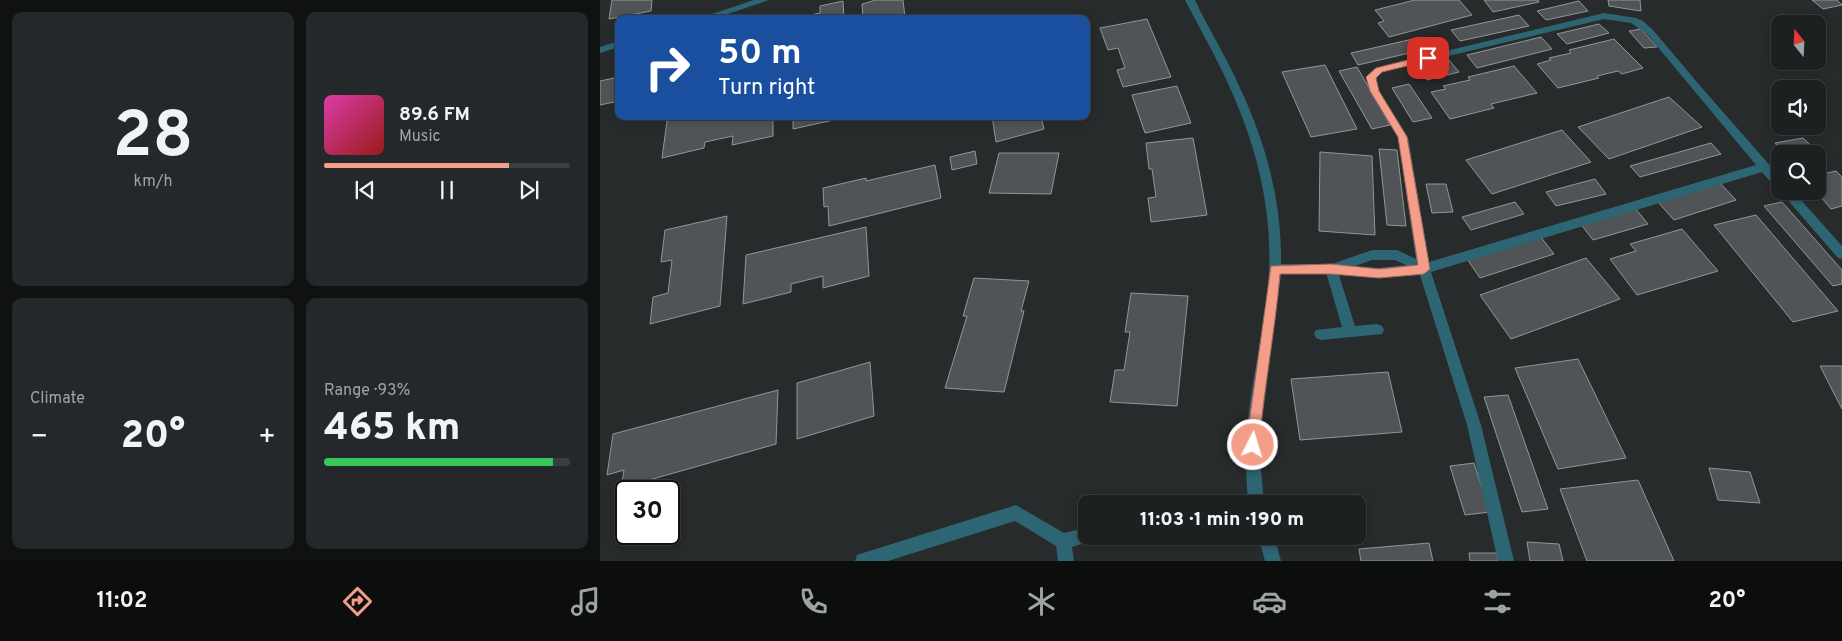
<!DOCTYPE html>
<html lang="en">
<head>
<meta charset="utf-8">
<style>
  :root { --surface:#1d2021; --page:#25282a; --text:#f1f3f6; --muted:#a0a3a5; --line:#3b3e3f; --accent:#f49e8a }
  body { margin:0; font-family:Overpass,sans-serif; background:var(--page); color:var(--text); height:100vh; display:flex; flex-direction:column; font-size:19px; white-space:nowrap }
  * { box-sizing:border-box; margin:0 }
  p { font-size:16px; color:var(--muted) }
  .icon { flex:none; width:28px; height:28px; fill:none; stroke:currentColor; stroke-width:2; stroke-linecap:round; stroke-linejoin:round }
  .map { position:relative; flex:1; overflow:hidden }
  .drawer { display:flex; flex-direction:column; gap:12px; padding:12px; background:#101212; width:600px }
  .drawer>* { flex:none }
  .guide { position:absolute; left:15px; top:15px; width:475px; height:105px; border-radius:10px; box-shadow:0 2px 8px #0003,0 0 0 1px var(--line); background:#1a4fa0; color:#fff; overflow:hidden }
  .needle { width:32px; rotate:342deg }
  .controls { position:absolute; left:1171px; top:15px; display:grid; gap:10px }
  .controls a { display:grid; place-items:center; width:55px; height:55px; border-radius:10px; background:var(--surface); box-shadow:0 2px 8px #0003,0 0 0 1px var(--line); font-size:25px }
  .speed { position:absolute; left:15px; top:480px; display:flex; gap:10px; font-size:25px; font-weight:700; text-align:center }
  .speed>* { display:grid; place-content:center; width:65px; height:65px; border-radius:50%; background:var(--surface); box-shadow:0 2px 8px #0003,0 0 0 1px var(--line); line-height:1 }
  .speed .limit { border:2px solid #111; border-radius:8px; background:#fff; color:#111 }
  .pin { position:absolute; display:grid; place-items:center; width:42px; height:42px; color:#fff; margin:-21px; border-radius:10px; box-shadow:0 2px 8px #0006 }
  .me { position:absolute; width:55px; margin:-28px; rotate:5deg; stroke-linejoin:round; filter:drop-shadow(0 0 4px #0008) }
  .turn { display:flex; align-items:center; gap:18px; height:105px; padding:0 20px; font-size:22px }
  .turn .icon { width:65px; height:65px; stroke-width:2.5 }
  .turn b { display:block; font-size:35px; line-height:42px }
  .big { font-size:38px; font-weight:800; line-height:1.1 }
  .drawer .tile { flex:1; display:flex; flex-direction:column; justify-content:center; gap:8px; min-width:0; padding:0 18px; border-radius:10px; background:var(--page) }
  .drawer .dial { align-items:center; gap:0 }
  .dial b { font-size:65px; line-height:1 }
  .song { display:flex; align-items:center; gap:15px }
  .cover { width:60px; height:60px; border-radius:8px; background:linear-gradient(135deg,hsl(320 70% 55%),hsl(0 70% 35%)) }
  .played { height:5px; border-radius:2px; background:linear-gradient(90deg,var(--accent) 75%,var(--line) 75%) }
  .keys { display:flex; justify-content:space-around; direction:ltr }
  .heat { display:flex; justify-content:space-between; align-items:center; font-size:28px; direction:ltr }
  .charge { height:8px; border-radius:4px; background:linear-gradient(90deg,#34c759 93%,var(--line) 0) }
  .drawer .tiles { flex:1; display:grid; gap:12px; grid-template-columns:repeat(2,1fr) }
  .trip { position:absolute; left:478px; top:495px; width:288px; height:50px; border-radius:10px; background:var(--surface); box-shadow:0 2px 8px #0003,0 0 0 1px var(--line); font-weight:800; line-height:50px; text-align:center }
  .tab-bar { display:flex; height:80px; justify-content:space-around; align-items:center; background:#0c0d0d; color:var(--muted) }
  .tab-bar .icon { width:35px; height:35px }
  .tab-bar .on { color:var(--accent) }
  .tab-bar b { font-size:22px; color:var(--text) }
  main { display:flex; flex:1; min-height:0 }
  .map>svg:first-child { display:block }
  .building { fill:#505456; stroke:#919697 }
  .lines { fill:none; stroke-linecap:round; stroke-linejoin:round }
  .service { fill:#2d6572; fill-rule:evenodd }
  .minor { fill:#2d6572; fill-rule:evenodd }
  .route { fill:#f49e8a; stroke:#9f675a }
</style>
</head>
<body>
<main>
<section class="drawer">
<div class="tiles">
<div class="tile dial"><b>28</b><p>km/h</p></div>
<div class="tile">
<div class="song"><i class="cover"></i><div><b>89.6 FM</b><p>Music</p></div></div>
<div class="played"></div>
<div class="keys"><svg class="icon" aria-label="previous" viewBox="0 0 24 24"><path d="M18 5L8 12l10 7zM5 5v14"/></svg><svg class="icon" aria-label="pause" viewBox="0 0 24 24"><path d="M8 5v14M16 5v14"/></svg><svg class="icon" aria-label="next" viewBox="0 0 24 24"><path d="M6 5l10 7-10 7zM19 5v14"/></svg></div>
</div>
<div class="tile"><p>Climate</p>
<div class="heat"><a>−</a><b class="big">20°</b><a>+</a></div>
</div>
<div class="tile"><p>Range · 93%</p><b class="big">465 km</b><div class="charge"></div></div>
</div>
</section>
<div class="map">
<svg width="1242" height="561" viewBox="0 0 1242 561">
  <rect width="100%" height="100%" fill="#272b2c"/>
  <path class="building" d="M12 0H52L51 11 9 19Z
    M276 0H303L305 17 282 19V15L263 19 262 4Z
    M815 0H859L872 15 789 37 778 23 784 21 775 10Z
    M884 0H938L939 2 893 12Z
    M1008 0H1040L1041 11 1009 6Z
    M1212 0H1237L1242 5 1223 9Z
    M243 1 244 19H200V17L220 13V6Z
    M979 1 988 11 946 20 937 11Z
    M919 15 929 26 860 41 851 30Z
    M547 19 571 77 523 87 517 70 525 68 518 48 508 50 500 28Z
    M999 24 1009 33 967 44 957 34Z
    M1041 29 1057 47 1044 48 1029 31Z
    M822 37 831 48 758 65 751 53Z
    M941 37 952 49 877 68 867 55Z
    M1014 39 1043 68 1022 74 1018 71 997 76 999 78 958 88 937 64 951 60 949 58 971 53 969 50Z
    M849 60 859 72 827 80 818 68Z
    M725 65 757 129 711 137 682 72Z
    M914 66 937 93 891 104 894 108 850 119 831 92 846 89 843 86 870 80 868 77Z
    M757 67 790 125 772 129 739 71Z
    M19 77V101L0 105V81Z
    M809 84 832 118 813 122 792 88Z
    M577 86 591 123 545 133 532 95Z
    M1069 97 1102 127 1009 159 978 127Z
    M92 116H173V136L132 145 133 136 105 142 104 148 62 158 67 121Z
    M193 116H252L193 129Z
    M392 116H441L444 129 396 142Z
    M962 130 991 162 892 194 866 160Z
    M593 138 607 215 551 222 548 198 556 197 552 169H549L546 143Z
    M1203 138 1227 161 1218 163V154H1184L1175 143Z
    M1111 143 1121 154 1040 177 1030 166Z
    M779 149 797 150 806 226 787 225Z
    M375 151 377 164 352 170 350 157Z
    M720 152 772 156 775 235 719 231Z
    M399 153H459L451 194 389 193Z
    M335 165 341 198 229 226 228 206 224 207 223 188 266 178V181Z
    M1236 171 1242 177V206L1231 209 1216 191H1218V175Z
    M995 179 1006 194 956 206 946 192Z
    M1119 182 1136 200 1074 220 1057 201Z
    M826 184H846L853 212 832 213Z
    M915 202 924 214 871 230 862 217Z
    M1182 202 1242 270V284L1233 286 1164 206Z
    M1035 208 1048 224 993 240 980 223Z
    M1156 215 1238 311 1193 322 1114 225Z
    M127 216 120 306 50 324 53 297 68 293 72 260 61 262 65 230Z
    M266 227 269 276 223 288V276L191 284V292L143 304 146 255Z
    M1082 229 1118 271 1037 295 1010 259 1036 251 1030 244Z
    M940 236 954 254 880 278 867 259Z
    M986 258 1020 299 911 339 880 295Z
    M374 278 429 281 421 311H424L404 392 345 388 367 316H363Z
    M531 293 588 296 577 406 510 402 515 370H524L530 332H525Z
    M978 359 1026 458 958 469 915 368Z
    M270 362 274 416 197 439V383Z
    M1220 366H1242V409Z
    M788 372 802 432 700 440 691 379Z
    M178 390 176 444 21 488 24 470 7 475 13 434Z
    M908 395 948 509 922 512 884 397Z
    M874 463 890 512 865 515 850 466Z
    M1109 468 1150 472 1160 503 1118 500Z
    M1038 480 1074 561H987L960 489Z
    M927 542 959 544 963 561H930Z
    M829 543 833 561H761L759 549Z
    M869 553H897L898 561H870Z"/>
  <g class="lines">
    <path class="service" d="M731 264 735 265 737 269 755 326 777 324 782 326 784 330 782 334 721 340 716 338 714 334 716 330 742 327 725 269 727 265Z"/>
    <path class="minor" d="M154 0H169L113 19H97Z
      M585 0H595C609 30 627 58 640 88 666 143 682 202 681 264H732L772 250H797L816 259 798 137 769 91 766 77 775 68 1004 13 1036 18 1043 21 1053 30 1102 88 1180 177V189L1176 188 1162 172 831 272 881 425 914 561H898L867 425 820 275 779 278 731 274H681L662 421 660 458 664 504H648C647 484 645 463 646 443 649 385 666 329 669 271 672 208 656 145 630 88 617 58 600 29 585 0ZM1004 19 1031 23 1047 34 1156 165 829 262 808 137 779 91 776 78 783 72 790 70ZM772 260H795L806 265 779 268 755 266Z
      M19 41V47L0 53V47Z
      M1180 191H1193L1242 246V259L1238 258Z
      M416 505 464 533 486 528V536H494L491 541 472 547 474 561H458L456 546 415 521 288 561H255L257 555 263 553Z
      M658 536H674L681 561H665Z"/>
  </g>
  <path class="route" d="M828 55 832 56V60L782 72 776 78 779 91 807 137 830 269 824 274 779 278 731 274H680C675 331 664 388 659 445L657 449 653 451 648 449 646 445 671 266 731 264 779 269 818 265 798 137 770 91 766 77 776 68Z"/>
</svg>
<div class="controls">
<a><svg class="needle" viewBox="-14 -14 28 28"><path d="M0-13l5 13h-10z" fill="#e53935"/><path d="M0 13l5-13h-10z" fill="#a0a3a5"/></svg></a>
<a><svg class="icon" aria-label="sound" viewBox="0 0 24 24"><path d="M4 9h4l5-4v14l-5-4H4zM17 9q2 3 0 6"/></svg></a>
<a><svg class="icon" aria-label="search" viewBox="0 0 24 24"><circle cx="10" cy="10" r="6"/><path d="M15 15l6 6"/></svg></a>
</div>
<div class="speed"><div class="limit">30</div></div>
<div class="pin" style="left:828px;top:58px;background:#d93025"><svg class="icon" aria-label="arrive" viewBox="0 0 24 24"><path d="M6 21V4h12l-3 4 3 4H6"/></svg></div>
<svg class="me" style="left:653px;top:445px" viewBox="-20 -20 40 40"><circle r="17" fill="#f49e8a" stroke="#fff" stroke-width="3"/><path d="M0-11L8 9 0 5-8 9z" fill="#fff"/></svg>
<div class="trip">11:03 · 1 min · 190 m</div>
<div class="guide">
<div class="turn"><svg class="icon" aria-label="right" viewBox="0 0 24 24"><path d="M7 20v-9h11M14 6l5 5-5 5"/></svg><div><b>50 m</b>Turn right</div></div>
</div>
</div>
</main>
<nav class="tab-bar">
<b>11:02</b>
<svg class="icon on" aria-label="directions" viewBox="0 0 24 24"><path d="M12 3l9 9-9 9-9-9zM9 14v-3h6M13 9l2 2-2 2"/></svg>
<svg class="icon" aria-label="music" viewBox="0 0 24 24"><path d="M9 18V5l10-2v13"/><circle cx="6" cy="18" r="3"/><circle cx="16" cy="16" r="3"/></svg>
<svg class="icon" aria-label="phone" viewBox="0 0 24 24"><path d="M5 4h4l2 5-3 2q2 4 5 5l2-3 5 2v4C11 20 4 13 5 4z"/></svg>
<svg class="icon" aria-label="climate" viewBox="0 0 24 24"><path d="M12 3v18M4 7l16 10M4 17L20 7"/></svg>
<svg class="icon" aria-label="car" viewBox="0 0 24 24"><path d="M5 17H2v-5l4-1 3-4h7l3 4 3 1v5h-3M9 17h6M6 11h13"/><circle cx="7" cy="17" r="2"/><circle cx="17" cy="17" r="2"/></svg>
<svg class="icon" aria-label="filters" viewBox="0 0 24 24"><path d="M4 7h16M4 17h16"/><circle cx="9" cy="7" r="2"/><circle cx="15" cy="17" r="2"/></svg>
<b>20°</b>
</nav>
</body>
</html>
